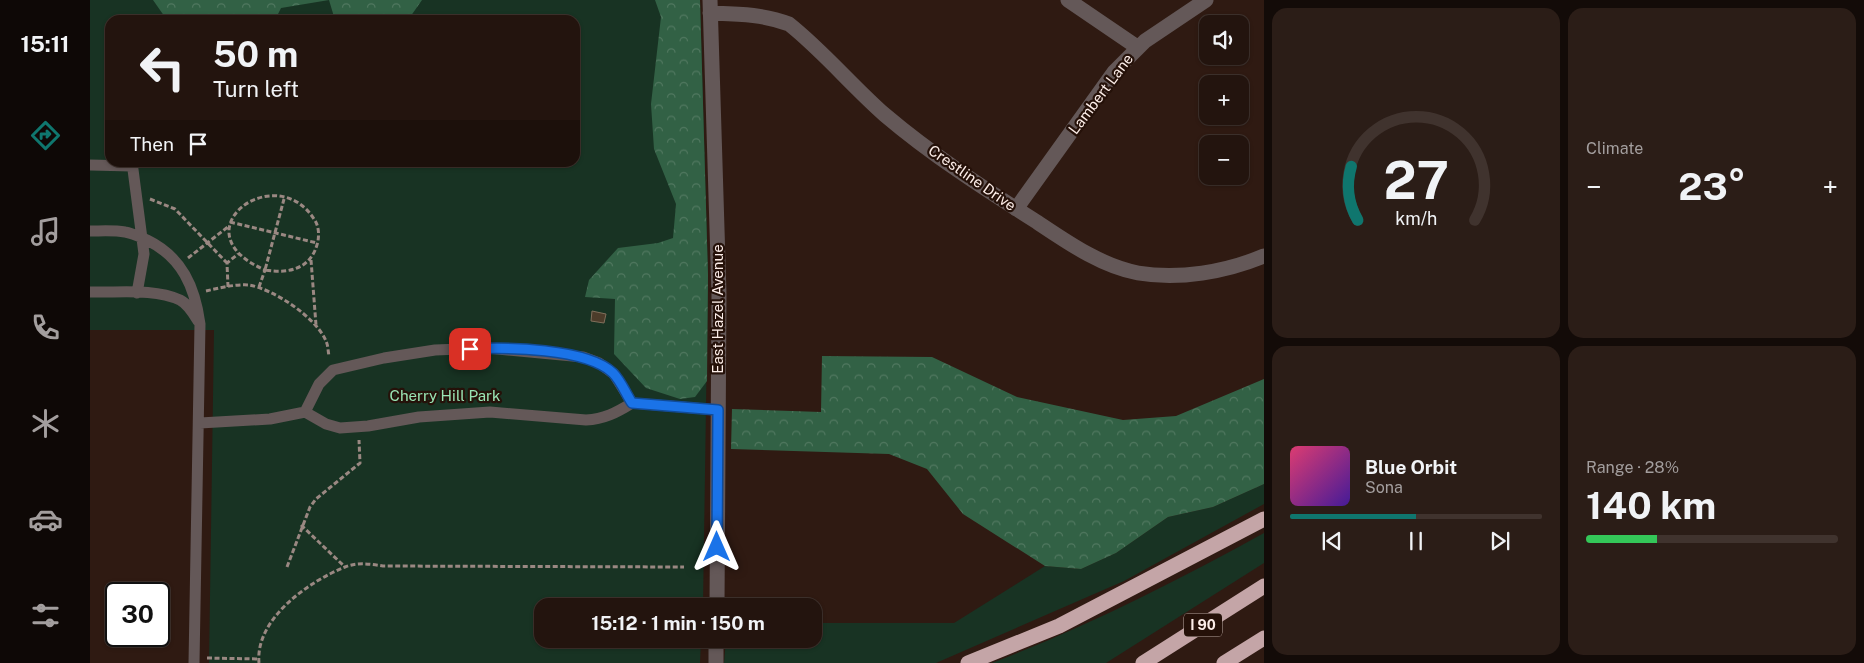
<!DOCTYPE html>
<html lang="en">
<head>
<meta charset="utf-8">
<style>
  :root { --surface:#23140e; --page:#2b1d17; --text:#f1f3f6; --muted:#a39e9e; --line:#40332e; --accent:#0f766e }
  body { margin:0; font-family:"Public Sans",sans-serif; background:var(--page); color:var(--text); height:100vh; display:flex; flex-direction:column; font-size:19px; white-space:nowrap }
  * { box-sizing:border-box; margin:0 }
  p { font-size:16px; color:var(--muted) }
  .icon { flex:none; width:28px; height:28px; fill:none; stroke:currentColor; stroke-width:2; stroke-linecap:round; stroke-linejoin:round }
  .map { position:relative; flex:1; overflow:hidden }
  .drawer { display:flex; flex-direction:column; gap:8px; padding:8px; background:#130b08; width:600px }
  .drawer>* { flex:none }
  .banner { position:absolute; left:15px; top:15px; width:475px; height:152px; border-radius:15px; box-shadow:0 1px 4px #0004,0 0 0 1px var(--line); background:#23140e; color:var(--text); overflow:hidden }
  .controls { position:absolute; left:1109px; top:15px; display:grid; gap:10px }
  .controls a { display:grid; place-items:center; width:50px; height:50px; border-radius:10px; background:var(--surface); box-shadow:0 1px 4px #0004,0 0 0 1px var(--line); font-size:25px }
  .speed { position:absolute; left:15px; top:582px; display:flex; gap:10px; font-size:25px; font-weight:700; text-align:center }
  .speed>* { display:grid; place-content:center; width:65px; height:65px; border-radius:50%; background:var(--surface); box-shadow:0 1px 4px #0004,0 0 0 1px var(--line); line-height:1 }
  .speed .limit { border:2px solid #111; border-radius:8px; background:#fff; color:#111 }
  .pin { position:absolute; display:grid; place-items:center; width:42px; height:42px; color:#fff; margin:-21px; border-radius:10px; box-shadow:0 2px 8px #0006 }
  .me { position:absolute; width:55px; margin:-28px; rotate:0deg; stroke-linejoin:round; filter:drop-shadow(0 0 4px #0008) }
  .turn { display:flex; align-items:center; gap:18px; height:105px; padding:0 25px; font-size:22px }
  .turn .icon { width:65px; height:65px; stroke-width:2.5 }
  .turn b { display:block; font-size:35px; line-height:42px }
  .then { display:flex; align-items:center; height:48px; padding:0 25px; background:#0003; gap:10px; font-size:19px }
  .big { font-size:38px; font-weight:700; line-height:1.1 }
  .drawer .tile { flex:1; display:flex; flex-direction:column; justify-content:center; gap:8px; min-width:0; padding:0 18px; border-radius:15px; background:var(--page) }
  .drawer .dial { align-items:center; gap:0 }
  .dial svg { height:130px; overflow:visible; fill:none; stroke:var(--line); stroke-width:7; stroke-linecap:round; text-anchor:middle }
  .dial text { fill:var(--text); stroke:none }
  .song { display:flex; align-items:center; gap:15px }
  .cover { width:60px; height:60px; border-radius:8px; background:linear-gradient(135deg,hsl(340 70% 55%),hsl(260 70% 35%)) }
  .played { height:5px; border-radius:2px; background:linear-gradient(90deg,var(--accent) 50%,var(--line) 50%) }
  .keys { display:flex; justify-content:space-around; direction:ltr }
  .heat { display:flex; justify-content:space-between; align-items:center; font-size:28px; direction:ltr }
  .charge { height:8px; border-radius:4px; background:linear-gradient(90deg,#34c759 28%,var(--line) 0) }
  .drawer .tiles { flex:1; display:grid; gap:8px; grid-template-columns:repeat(2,1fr) }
  .trip { position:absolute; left:444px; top:598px; width:288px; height:50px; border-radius:15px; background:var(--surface); box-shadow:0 1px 4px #0004,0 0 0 1px var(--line); font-weight:700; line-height:50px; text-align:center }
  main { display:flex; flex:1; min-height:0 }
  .tabs { display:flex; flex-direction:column; width:90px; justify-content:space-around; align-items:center; background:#0e0806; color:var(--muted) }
  .tabs .icon { width:35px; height:35px }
  .tabs .current { color:var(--accent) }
  .tabs b { font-size:22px; color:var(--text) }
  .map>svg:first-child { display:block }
  .green { fill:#183323; fill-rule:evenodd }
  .forest { fill:url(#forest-crowns) }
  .building { fill:#4c3c2a; stroke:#806f5b }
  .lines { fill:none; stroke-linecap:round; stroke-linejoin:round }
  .path { stroke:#9a8882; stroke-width:3; stroke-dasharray:5 2.5; stroke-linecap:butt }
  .lane { stroke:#645858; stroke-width:11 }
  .street { stroke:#645858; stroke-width:15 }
  .highway { stroke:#c4a5a7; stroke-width:15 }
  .route-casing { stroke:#114b97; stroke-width:12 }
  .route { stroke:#1a73e8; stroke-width:9 }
  .labels { text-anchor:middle; stroke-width:4.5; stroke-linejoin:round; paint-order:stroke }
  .shield { fill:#251109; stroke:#bcaba5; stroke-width:1 }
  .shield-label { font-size:14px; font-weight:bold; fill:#fcede8 }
  .street-label { font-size:15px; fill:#fcede8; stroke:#251109 }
  .park-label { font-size:15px; fill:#99e4b4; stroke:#251109 }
</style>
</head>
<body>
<main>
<nav class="tabs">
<b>15:11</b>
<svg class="icon current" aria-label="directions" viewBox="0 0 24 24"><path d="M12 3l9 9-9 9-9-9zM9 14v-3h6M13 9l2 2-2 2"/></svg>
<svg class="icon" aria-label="music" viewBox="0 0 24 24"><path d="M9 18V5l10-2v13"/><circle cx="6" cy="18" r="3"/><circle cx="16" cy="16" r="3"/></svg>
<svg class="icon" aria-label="phone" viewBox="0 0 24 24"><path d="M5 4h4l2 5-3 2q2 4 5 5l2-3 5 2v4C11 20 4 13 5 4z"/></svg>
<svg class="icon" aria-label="climate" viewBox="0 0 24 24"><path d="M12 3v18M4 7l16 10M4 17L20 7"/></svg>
<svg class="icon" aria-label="car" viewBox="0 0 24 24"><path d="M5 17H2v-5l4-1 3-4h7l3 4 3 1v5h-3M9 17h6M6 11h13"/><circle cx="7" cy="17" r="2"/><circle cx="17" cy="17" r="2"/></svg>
<svg class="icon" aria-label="filters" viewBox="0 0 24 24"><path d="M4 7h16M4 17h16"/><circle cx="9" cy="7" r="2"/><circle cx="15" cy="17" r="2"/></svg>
</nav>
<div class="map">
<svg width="1174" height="663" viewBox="0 0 1174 663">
  <defs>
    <pattern id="forest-crowns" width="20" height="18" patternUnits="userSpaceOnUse" patternTransform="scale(1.25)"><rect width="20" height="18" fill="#326145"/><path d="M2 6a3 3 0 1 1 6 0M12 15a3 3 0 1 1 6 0" fill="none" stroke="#517860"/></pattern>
  </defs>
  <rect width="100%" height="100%" fill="#2f1a12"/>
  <path class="green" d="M0 0H610L618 275 613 606H452V639H611L610 663H119L124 330H0ZM20 20H485V162H20Z
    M1174 484V504L1034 581 846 663H634L636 639H722L723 623H864L955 566 991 569 1026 553 1078 517 1123 507Z
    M1174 533V563L1016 663H902C996 627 1085 582 1174 533Z"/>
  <path class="forest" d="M63 0H332L318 20H245L239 0 191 8 185 20H77Z
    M565 0H610L618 275 617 381 605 397 590 399 556 388 524 354 525 299 495 297 499 280 528 248 568 243 583 238 586 204 564 149 561 104 571 17Z
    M732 356 842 357 927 397 1033 420 1086 416 1174 379V484L1123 507 1078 517 1026 553 991 569 955 566 873 514 837 469 799 454 641 449 642 409 731 412Z"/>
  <path class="building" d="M502 311 516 314 514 323 501 321Z"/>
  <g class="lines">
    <path class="path" d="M60 199 85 209 137 263
      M140 222 227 243
      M98 258 139 226
      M221 260 226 325
      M138 287 137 263 148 254
      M169 287 175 270C86 232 185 158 224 219 229 226 229 234 228 241 222 269 199 274 175 270L194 199
      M116 291C129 288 145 284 159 285 183 289 226 317 236 341 238 345 238 351 239 356
      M211 525 255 567
      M197 567 220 507 226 499 270 463 269 440
      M117 658 169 659
      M169 663C165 619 218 582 255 567 268 562 280 564 293 566L594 567"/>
    <path class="lane" d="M42 162 54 254 47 293
      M0 165 42 166 47 162
      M0 231C11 231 24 230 35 232 42 233 50 237 57 240 92 257 105 287 110 324L104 663
      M0 292C28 293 64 288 90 300 98 304 103 313 108 321
      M542 403 628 410
      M110 423 180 419 215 412 236 424 250 428 278 426 329 417 400 412 496 420C514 419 526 413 542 403L524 374 509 363 493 357 397 348 345 350 294 358 243 370 229 384 215 412"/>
    <path class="street" d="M620 0 629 294 627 606
      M978 0 1047 47
      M620 13C647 14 673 14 699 24 733 51 762 86 795 115 842 155 895 189 947 222 977 242 1011 266 1048 273 1089 280 1136 272 1174 256
      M926 209 1024 72 1055 41 1116 0
      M626 663V639"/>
    <path class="highway" d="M878 663 969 626 1174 519
      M1053 663 1174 586
      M1134 663 1174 638"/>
  </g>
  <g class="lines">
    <g class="route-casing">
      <path id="route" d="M380 349C415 347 497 348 523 373 531 381 536 394 542 403L628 410 627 547"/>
    </g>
    <use href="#route" class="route"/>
  </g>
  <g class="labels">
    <rect class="shield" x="1094" y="613.5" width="38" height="23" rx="4"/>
    <g class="shield-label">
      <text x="1113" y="630">I 90</text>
    </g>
    <g class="street-label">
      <text transform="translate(1011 94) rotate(-53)" y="5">Lambert Lane</text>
      <text transform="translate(882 178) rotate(35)" y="5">Crestline Drive</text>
      <text transform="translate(628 309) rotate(-90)" y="5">East Hazel Avenue</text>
    </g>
    <g class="park-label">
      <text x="355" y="401">Cherry Hill Park</text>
    </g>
  </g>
</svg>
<div class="controls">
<a><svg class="icon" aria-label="sound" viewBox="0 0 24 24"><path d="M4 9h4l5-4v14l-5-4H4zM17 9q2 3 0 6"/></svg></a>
<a>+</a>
<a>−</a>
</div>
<div class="speed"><div class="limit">30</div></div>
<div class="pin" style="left:380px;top:349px;background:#d93025"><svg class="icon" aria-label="arrive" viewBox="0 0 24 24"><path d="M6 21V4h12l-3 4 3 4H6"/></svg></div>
<svg class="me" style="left:627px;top:547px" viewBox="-20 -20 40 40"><path d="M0-17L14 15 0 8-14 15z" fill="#1a73e8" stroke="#fff" stroke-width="4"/></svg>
<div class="trip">15:12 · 1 min · 150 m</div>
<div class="banner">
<div class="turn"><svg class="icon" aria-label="left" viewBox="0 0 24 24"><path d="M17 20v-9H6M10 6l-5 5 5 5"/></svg><div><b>50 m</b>Turn left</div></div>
<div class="then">Then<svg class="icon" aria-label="arrive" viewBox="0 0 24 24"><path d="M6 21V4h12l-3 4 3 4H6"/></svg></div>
</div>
</div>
<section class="drawer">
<div class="tiles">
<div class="tile dial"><svg viewBox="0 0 100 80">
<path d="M14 69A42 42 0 1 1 86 69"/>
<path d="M14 69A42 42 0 0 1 10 36" stroke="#0f766e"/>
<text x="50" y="56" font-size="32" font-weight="700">27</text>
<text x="50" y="72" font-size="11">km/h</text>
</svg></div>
<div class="tile"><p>Climate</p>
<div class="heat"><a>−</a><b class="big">23°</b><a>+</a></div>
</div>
<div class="tile">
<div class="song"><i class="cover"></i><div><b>Blue Orbit</b><p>Sona</p></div></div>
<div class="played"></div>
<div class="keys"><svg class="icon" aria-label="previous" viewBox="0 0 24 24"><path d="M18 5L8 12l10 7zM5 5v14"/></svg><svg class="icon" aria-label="pause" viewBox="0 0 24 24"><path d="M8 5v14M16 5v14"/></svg><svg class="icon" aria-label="next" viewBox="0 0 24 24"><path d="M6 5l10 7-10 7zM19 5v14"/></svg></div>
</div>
<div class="tile"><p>Range · 28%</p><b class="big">140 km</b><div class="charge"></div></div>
</div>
</section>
</main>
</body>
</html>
